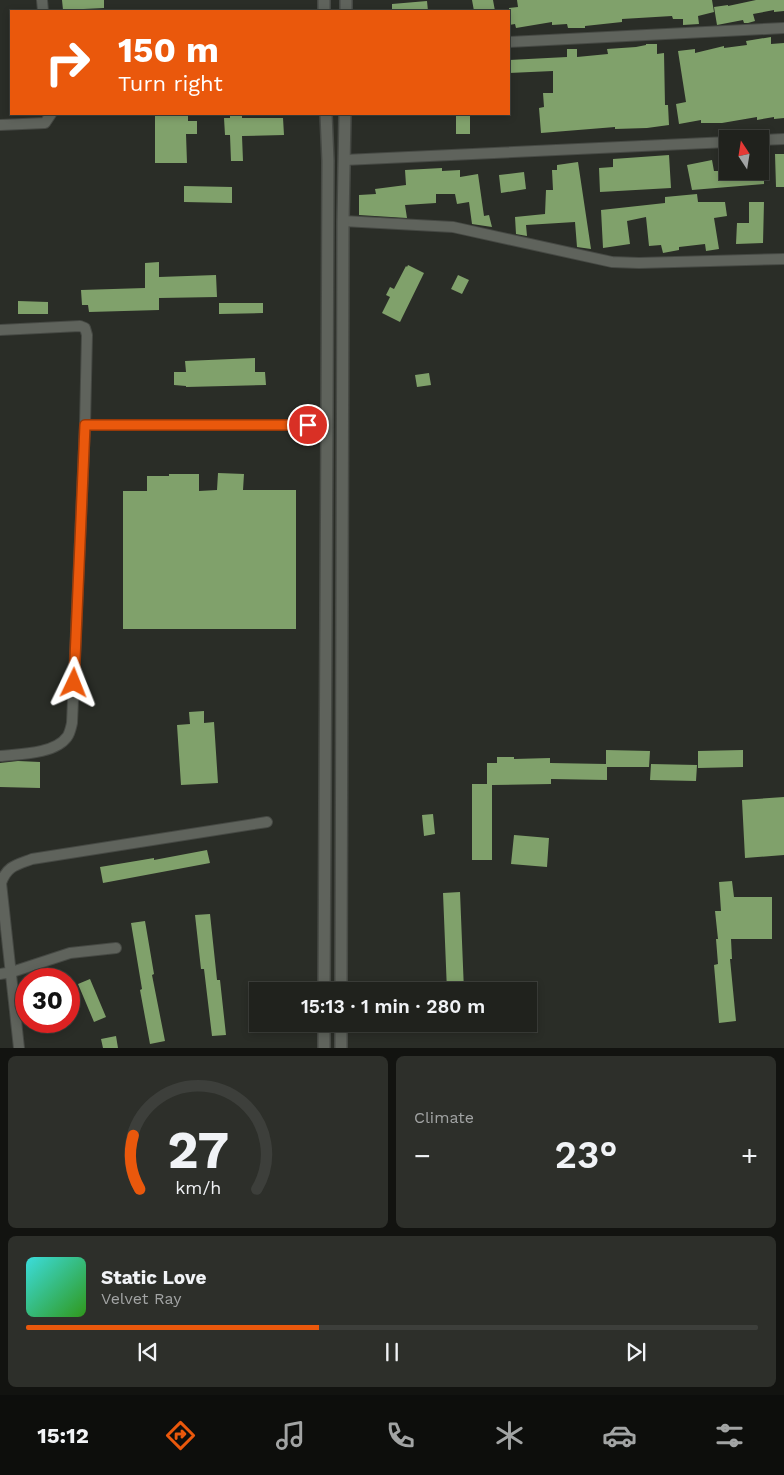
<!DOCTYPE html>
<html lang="en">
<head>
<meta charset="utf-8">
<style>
  :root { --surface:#20221d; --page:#2d2f2a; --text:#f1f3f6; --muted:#a2a4a4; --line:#3d3f3b; --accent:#ea580c }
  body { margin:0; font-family:"Work Sans",sans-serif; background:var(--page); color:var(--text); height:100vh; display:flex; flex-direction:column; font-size:19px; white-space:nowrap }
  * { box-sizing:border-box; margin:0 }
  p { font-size:16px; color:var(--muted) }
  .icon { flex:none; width:28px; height:28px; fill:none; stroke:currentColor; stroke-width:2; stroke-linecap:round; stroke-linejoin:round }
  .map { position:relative; height:1048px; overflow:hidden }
  .details { display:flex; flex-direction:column; gap:8px; padding:8px; background:#121310; flex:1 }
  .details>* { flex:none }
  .top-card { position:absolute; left:10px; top:10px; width:500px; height:105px; border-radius:0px; box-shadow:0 2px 8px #0003,0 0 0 1px var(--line); background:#ea580c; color:#fff; overflow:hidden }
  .needle { width:32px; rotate:348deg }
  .buttons { position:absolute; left:719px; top:130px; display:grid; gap:10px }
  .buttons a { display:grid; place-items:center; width:50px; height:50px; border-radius:0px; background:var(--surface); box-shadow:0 2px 8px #0003,0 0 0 1px var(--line); font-size:25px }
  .speed { position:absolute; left:15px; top:968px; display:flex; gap:10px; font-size:25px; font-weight:700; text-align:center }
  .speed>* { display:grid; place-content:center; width:65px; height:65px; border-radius:50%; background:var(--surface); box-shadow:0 2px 8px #0003,0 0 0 1px var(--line); line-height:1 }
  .speed .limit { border:8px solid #d22; background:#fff; color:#111 }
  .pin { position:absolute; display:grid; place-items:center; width:42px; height:42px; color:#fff; margin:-21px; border:2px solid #fff; border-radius:50%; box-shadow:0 1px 5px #0007 }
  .me { position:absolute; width:55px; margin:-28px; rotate:2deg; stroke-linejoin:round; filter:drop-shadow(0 0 4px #0008) }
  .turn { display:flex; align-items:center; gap:18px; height:105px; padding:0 25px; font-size:22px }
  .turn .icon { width:65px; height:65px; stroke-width:2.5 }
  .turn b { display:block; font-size:35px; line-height:42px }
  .big { font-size:38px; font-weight:600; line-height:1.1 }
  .details .tile { flex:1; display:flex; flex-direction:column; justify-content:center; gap:8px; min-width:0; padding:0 18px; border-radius:8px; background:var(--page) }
  .details .dial { align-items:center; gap:0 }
  .dial svg { height:130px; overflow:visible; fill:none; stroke:var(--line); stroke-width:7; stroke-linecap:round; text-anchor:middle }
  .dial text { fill:var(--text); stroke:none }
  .song { display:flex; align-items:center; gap:15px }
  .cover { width:60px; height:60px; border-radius:8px; background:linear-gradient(135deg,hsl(180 70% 55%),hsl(110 70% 35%)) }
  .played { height:5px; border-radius:2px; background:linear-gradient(90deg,var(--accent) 40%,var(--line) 40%) }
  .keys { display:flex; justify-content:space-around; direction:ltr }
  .heat { display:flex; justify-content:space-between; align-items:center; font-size:28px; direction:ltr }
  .details .tiles { flex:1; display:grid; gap:8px; grid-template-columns:1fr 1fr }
  .tile:last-child { grid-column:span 2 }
  .trip { position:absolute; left:249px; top:982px; width:288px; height:50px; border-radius:0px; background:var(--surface); box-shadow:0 2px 8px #0003,0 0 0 1px var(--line); font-weight:600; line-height:50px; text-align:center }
  .tabs { display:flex; height:80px; justify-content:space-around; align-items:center; background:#0d0e0c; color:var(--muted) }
  .tabs .icon { width:35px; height:35px }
  .tabs .active { color:var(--accent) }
  .tabs b { font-size:22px; color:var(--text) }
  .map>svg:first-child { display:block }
  .building { fill:#80a16b }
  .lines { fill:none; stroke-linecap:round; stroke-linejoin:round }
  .minor-casing { stroke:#464944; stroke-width:12 }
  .tertiary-casing { stroke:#464944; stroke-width:14 }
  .minor { stroke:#5f635c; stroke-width:10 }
  .tertiary { stroke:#5f635c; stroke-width:11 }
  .route-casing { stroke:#983908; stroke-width:12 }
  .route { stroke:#ea580c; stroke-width:9 }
</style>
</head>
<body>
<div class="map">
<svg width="784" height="1048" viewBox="0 0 784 1048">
  <rect width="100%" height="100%" fill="#2a2d27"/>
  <path class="building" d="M62 0H104V8L63 10Z
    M472 0H493L495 11H474Z
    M517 0H712L714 12 698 16 699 24 683 25V19H673L672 16 622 19V22L585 26V28H568L567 24 552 25V22L516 28 515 24 509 25V8L518 7Z
    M756 0H784V11L774 12V10L753 14 755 21 748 23H744L743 20 717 25 714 7 728 5V6Z
    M427 1 428 11H392V4Z
    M771 37V44L784 43V118L774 119V117L757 120V117L722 123H701V120L679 124 676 104 686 102 678 51 695 49V53L724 46V48L747 45 746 41Z
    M646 44H657V54L664 53 665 105H668L669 125 647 128 615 129V127L541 133 539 108 544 107 543 93H553V71L509 73V60L567 57V49H577V57L608 54 607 49 636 47 646 45Z
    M155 114H188V121H197V134H186L187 163H155Z
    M230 114H242V118H283L284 135 242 136 243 161H231L230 135H225L224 118H230Z
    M456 114H470V134H456Z
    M775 154H784V187H776Z
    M669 155 671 188 600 192 599 168 613 167V159Z
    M712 160 714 171H764V184L692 190 687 165Z
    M578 162 591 249 577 247 575 222 526 225 527 236 516 234 515 217 545 214 546 190H553L552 170H557V165Z
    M442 168V171L460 170V177L478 174 484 216 489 215 492 227 472 224 469 202 457 204 455 194H436V203L405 205 407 218 359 215V195L376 194 375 189 406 185 405 170Z
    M524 172 526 189 501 193 499 175Z
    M184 186 232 187V203L184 202Z
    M697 194 698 202H725L727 216 714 218 719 249 706 251 705 244 679 247V250L663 253 661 245 649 246 646 217 627 221 630 244 603 248 601 210 665 203V197Z
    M749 202H764L763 243 736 244 737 223H749Z
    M159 262V277L216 275 217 297 159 298V310L89 312 88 305H82L81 290 145 288V263Z
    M408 265 424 273 400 322 382 313 390 297 386 295 390 287 394 289 406 266 407 267Z
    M458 275 469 280 462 294 451 289Z
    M18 301 48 302V314H18Z
    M219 303H263V313L219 314Z
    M255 358V372H265L266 385 186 387V386L174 385V372H186L185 361Z
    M429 373 431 385 417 387 415 375Z
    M218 473 244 474 243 490H296V629H123V491H147V476H169V474H199V491L217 490Z
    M204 711V723L214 722 218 783 181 785 177 725 190 724 189 712Z
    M606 750 650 751 649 767H607V780L551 779V784L492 785V860H472V784H487V763H497V757H514V759L550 758V763L606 764Z
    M743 750V767L698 768V751Z
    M18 761 40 762V788L0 787V763Z
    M651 764 697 765 696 781 650 780Z
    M784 797V855L745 858 742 800Z
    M433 814 435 834 424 836 422 815Z
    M514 835 549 838 547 867 511 864Z
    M207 850 210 863 103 883 100 867 154 858V860Z
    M732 881 734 897H772V939H731L732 959H730L736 1021 719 1023 714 965 718 964 716 939H718L715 911H721L719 882Z
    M460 892 464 991H447L443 893Z
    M210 914 217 980H220L226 1035 212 1036 204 969H201L195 915Z
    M145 921 154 974 152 975 165 1041 150 1044 140 990 142 989 131 923Z
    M90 979 106 1017 94 1022 78 984Z
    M116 1036 118 1048H103L101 1039Z"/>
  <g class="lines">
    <g class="minor-casing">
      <path id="minor" d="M42 0 43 11
        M509 42 784 28
        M0 125 45 123 51 114
        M760 140 784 139
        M344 160 728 142
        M343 221 453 227 612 262 639 263 784 259
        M0 330 80 326 85 328 87 335 85 425 72 723C71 727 70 733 67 737 55 754 19 754 0 756
        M85 425H327
        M0 974 12 972 70 953 116 948
        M19 1048 1 883C7 866 16 865 32 859L267 822"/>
    </g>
    <g class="tertiary-casing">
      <path id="tertiary" d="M324 0V11
        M346 0V11
        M324 991 327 425 328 161 326 114
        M341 991 343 221 345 114
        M324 1048V1024
        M341 1048V1024"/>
    </g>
    <use href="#minor" class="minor"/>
    <use href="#tertiary" class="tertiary"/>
  </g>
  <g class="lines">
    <g class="route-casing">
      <path id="route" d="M74 683 85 425H308"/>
    </g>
    <use href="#route" class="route"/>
  </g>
</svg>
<div class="buttons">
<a><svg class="needle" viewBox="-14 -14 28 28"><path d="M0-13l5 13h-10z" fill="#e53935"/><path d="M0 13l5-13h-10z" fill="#a2a4a4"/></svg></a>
</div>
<div class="speed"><div class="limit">30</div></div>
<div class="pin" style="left:308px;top:425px;background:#d93025"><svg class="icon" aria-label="arrive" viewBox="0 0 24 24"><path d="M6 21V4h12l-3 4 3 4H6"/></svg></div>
<svg class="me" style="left:74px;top:683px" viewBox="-20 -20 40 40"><path d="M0-17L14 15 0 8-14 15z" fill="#ea580c" stroke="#fff" stroke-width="4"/></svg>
<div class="trip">15:13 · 1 min · 280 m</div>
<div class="top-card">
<div class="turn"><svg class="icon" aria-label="right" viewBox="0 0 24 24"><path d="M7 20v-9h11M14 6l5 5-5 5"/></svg><div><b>150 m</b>Turn right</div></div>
</div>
</div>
<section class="details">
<div class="tiles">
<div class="tile dial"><svg viewBox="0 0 100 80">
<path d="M14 69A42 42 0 1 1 86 69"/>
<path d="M14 69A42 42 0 0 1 10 36" stroke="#ea580c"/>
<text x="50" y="56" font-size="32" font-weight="700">27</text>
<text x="50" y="72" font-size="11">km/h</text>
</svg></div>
<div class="tile"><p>Climate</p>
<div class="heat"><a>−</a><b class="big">23°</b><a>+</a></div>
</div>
<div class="tile">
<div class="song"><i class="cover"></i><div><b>Static Love</b><p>Velvet Ray</p></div></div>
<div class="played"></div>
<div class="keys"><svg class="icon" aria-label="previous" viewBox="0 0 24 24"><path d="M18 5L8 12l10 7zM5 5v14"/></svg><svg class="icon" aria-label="pause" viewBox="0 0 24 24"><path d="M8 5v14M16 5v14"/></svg><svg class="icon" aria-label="next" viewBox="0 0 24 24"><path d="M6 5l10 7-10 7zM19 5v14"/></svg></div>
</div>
</div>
</section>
<nav class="tabs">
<b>15:12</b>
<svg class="icon active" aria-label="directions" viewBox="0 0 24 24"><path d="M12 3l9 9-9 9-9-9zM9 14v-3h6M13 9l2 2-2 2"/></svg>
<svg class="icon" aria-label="music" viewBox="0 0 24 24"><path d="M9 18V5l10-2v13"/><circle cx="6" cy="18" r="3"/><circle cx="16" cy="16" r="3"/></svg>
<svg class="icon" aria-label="phone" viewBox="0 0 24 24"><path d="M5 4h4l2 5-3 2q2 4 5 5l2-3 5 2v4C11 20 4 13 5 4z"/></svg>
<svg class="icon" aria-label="climate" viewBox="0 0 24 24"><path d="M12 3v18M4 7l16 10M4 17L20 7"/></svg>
<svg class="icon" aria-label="car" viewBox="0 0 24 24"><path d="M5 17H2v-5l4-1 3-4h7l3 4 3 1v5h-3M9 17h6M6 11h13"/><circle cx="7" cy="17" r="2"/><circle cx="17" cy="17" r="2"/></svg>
<svg class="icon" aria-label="filters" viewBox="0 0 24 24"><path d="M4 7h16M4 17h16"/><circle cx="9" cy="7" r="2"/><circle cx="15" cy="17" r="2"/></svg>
</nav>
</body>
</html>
